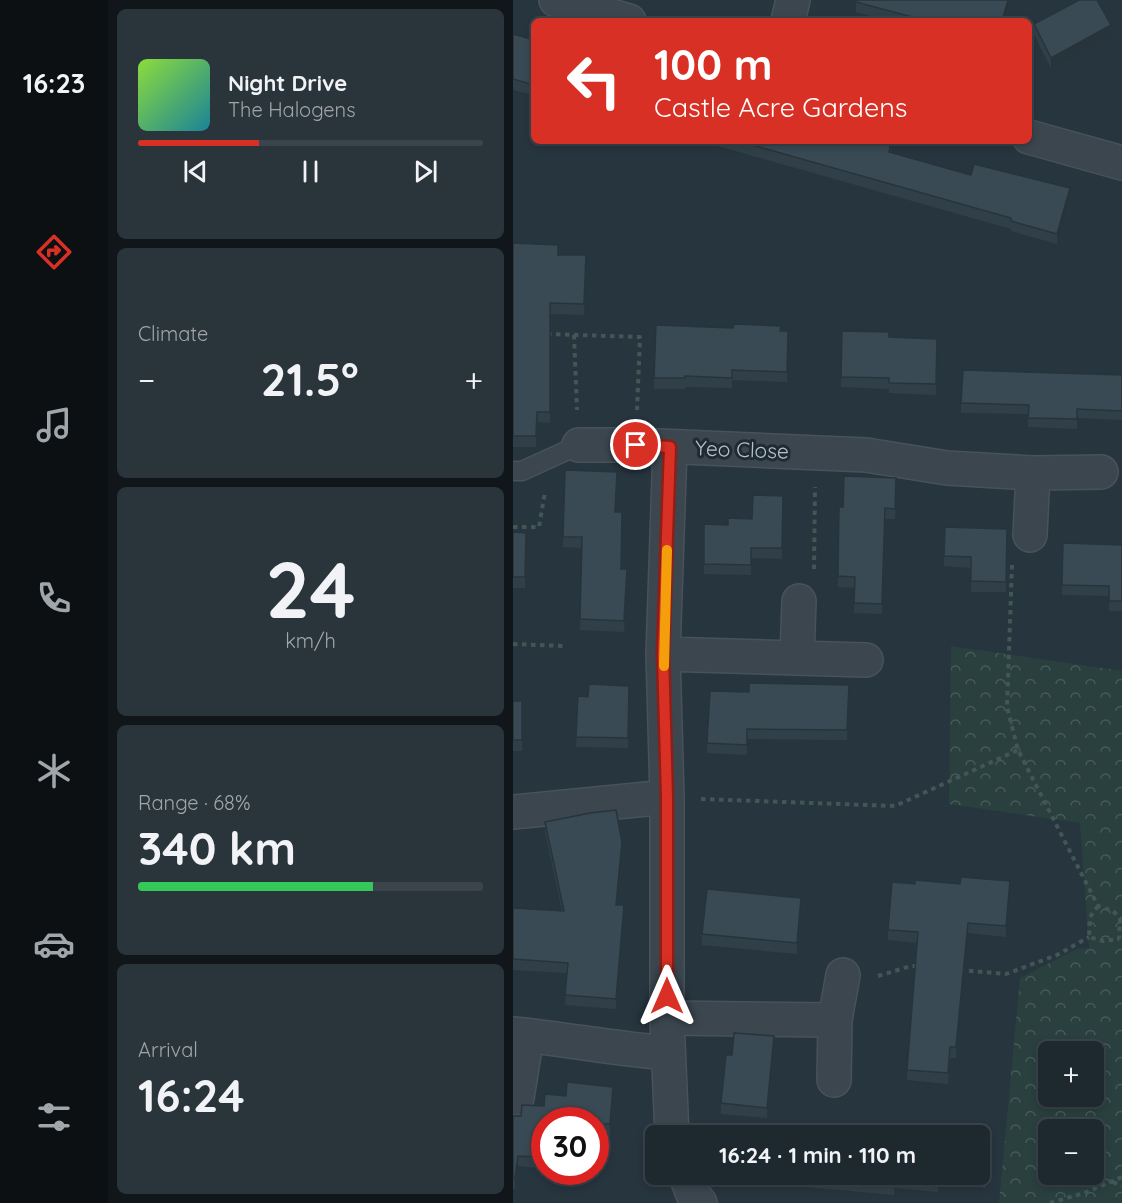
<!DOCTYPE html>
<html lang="en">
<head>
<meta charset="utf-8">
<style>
  :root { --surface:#1d282f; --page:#2a343b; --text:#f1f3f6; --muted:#a0a6aa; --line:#3b444b; --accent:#d93025 }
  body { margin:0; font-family:Quicksand,sans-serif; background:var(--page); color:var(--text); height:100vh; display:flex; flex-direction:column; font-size:22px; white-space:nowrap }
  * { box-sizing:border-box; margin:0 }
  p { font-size:20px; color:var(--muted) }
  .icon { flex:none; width:33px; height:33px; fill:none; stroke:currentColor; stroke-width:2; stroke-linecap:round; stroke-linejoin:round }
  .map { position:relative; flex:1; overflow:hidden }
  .details { display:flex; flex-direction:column; gap:9px; padding:9px; background:#10161a; width:405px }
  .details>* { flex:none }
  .banner { position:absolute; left:18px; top:18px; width:501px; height:126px; border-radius:9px; box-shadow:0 3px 9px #0003,0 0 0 2px var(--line); background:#d93025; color:#fff; overflow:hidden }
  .buttons { position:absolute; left:525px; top:1041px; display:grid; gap:12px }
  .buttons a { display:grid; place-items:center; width:66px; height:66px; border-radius:9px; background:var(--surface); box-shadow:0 3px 9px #0003,0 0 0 2px var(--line); font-size:30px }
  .speed { position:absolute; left:18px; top:1107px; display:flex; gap:12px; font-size:30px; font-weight:700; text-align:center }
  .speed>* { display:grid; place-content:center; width:78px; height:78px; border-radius:50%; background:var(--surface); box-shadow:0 3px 9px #0003,0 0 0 2px var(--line); line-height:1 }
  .speed .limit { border:9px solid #d22; background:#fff; color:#111 }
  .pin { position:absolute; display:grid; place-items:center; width:51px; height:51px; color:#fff; margin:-26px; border:3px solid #fff; border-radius:50%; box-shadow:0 2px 6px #0007 }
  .me { position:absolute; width:66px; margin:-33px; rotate:0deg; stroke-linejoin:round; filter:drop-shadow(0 0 4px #0008) }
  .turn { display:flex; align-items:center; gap:21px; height:126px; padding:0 24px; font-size:27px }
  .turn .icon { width:78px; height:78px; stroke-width:2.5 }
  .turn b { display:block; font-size:42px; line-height:51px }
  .big { font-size:45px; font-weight:800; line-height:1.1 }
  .details .widget { flex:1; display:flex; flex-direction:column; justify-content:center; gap:9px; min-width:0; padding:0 21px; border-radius:9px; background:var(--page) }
  .details .dial { align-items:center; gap:0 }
  .dial b { font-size:78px; line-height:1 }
  .song { display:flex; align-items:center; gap:18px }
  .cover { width:72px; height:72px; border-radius:9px; background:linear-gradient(135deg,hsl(90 70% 55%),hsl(190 70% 35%)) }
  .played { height:6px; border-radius:3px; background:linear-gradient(90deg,var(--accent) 35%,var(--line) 35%) }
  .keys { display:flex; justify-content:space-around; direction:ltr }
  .heat { display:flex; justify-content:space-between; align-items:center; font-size:33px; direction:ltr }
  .charge { height:9px; border-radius:4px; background:linear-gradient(90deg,#34c759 68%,var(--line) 0) }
  .trip { position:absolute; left:132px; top:1125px; width:345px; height:60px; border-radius:9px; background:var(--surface); box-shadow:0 3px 9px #0003,0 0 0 2px var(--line); font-weight:800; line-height:60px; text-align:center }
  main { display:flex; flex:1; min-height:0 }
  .tab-bar { display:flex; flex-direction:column; width:108px; justify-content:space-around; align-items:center; background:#0c1013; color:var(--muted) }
  .tab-bar .icon { width:42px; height:42px }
  .tab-bar .on { color:var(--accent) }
  .tab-bar b { font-size:27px; color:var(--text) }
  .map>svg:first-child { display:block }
  .park { fill:url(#park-crowns); fill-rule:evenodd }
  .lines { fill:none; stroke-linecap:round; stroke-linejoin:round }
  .service-casing { stroke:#47525b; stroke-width:21 }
  .minor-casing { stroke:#47525b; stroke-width:36 }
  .path { stroke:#425755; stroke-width:4; stroke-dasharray:4.5 4.5; stroke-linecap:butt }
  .service { stroke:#3b464f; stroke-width:18 }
  .minor { stroke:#3b464f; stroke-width:33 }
  .wall { fill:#314048 }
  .shaded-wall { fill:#28343b }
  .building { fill:#394a54; stroke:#28343b; stroke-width:1.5 }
  .route-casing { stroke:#8d1f18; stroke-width:15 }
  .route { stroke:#d93025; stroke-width:10 }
  .slow { stroke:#f59e0b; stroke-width:10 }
  .labels { text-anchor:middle; stroke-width:6; stroke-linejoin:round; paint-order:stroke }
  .street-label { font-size:21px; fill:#b7c1c9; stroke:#1f2b34 }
</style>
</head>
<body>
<main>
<nav class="tab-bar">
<b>16:23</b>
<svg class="icon on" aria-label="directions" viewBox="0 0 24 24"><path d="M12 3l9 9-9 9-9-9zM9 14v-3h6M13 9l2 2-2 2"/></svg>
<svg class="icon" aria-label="music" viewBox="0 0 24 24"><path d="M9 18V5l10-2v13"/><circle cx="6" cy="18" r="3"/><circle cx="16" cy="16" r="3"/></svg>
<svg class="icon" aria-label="phone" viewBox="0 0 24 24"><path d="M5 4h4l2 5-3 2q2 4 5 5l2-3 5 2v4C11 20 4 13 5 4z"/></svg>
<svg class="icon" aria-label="climate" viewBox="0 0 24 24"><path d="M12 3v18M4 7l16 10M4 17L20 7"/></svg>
<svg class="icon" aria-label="car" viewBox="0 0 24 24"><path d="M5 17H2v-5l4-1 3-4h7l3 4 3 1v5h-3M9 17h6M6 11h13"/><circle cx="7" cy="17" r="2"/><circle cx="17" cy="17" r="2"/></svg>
<svg class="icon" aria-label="filters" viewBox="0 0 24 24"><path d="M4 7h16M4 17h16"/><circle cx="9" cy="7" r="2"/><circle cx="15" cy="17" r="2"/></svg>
</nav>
<section class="details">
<div class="widget">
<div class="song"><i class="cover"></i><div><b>Night Drive</b><p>The Halogens</p></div></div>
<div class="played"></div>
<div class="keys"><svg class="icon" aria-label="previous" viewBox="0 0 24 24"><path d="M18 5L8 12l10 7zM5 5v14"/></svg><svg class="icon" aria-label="pause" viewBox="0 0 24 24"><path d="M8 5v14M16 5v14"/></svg><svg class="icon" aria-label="next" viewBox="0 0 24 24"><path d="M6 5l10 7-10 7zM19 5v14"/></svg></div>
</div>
<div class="widget"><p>Climate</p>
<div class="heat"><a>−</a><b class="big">21.5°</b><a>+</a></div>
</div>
<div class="widget dial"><b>24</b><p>km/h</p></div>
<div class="widget"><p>Range · 68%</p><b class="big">340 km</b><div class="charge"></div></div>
<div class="widget"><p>Arrival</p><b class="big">16:24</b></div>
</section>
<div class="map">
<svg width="609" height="1203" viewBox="0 0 609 1203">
  <defs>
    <pattern id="park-crowns" width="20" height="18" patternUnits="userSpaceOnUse" patternTransform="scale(1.5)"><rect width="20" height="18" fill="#29403e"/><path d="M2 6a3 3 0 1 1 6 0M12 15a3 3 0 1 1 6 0" fill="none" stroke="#465a59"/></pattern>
  </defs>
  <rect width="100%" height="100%" fill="#27353f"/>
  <path class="park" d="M438 646 609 671V1203H486L507 978 564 949 576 948 567 823 436 804ZM536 1052H580V1096H536ZM536 1130H580V1174H536Z"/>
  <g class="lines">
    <g class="service-casing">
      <path id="service" d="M0 471H9L66 445"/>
    </g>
    <g class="minor-casing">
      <path id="minor" d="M43 0 116 21
        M275 21 280 0
        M516 137 609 163
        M66 445H123L353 455 434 468 520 473 588 472
        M157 447 150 654 154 797V1018L159 1136
        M517 535 520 473
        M150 654 353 660
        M284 658 286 601
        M0 812 154 797
        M154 1018 322 1020
        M0 1034C52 1039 103 1049 155 1053
        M321 1080 322 1020 330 975
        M4 1098 14 1035
        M172 1174 180 1194 187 1203"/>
    </g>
    <path class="path" d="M34 334 127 337 124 410
      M61 335 64 410
      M0 527H26L32 492
      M499 565 494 707 505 750 585 906 600 911 607 918 606 939 609 942
      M301 569 302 487
      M0 644 51 646
      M188 799 382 806 505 750
      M585 906 577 917 576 937 590 941 606 939
      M447 970 493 974 544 955 576 937
      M365 976 398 966H407
      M600 1182 609 1186
      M537 1203 571 1193 609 1177"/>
    <use href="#service" class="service"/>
    <use href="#minor" class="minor"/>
  </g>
  <path class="wall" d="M496 0V8L492 21H375L343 12V2Z
    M521 24 598 36 538 68 521 35Z
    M0 34 21 40V95L0 90Z
    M187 141H378V153L458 175 557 199 544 244 498 231V229Z
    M0 243 45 255H73L71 315 37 314V423L24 422 23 447H0Z
    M267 331H275L274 382 219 380V388L172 387V389H141V378Z
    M329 331 376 337 424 339 423 395 376 393V389L328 387Z
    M609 375V420L564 418V429L515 427V414L448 413V403Z
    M383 478 382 519H372L369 614 341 613 342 588 325 587 326 507H330Z
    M270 496 269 559 238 558V575L191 574V524L215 525 239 519Z
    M103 512 108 569 114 580 111 632 67 630 69 548 50 547V537Z
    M494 529 493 592H458V568L431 566V556Z
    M0 532 13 533 12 588H0Z
    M550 543 609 545V611H596V596L549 595Z
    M336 685 334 740 234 739V755L194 753V743L236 692Z
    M116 686 115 748 63 747 65 696 75 697Z
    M0 701H9V751H0Z
    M32 822 109 853 104 905 111 915 103 1009 52 1005 54 973 0 970V908L49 911 32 832Z
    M497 891 493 937 455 933 443 1058H437L435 1084 394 1080V1070L404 943 375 940V930Z
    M288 909 284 954 189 945V934Z
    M261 1047 254 1118 208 1114V1103Z
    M53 1096 100 1098 97 1135 82 1134V1120H32V1156H27L26 1168 5 1166 2 1189H0V1116H8Z
    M476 1140 473 1188 425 1184V1192L381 1188V1195L292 1187V1183L250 1179V1174H466Z"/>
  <path class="shaded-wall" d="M495 0H496V8L492 21H489Z
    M598 25V36L538 68V58Z
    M557 188V199L544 244V234Z
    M109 842V853L103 915V905Z
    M497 881V891L493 937V926Z
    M288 898V909L284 954V943Z
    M111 905V915L103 1009V999Z
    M455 923V933L443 1058V1047Z
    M261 1036V1047L254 1118V1108Z
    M100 1087V1098L97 1135V1124Z
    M476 1130V1140L473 1188V1178Z
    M5 1156V1166L2 1189V1178Z"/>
  <path class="building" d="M343 0H495L489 21H414L343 2Z
    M566 0H584L598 25 538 58 521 24Z
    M0 34 21 40V85L0 79Z
    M225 141H378L376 152 458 175 461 164 557 188 544 234 498 221V218Z
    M0 243 45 245V255H73L71 304 37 303V412H24L23 436H0Z
    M221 324 268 326 267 331H275L274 372 219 370V378L172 376V378H141L143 325 220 328Z
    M329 331 376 332V337L424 339 423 384 376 383V378L328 377Z
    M450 370 609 375V411L564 409V419L515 418 516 405 448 403Z
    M52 470 104 472 102 512H109L108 569H114L111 621 67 619 69 537H50Z
    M331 476 383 478 382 509 372 508 369 604 341 603 342 577 325 576 326 507H330Z
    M240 495 270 496 269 548H238V565L191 564V524L215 525V518L239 519Z
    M432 527 494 529 493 582 458 581V557L431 556Z
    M0 532 13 533 12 577H0Z
    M550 543 609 545V601H596V586L549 585Z
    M236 683 336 685 334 730 234 729V745L194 743 197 691 236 692Z
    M76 684 116 686 115 738 63 737 65 696 75 697Z
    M0 701H9V740H0Z
    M103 810 109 842 103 905H111L103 999 52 995 55 963 0 959V908L51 911 32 822 77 813Z
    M448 877 497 881 493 926 455 923 443 1047H437L435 1073 394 1070 405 932 375 930 379 882 402 884V880L447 884Z
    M194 889 288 898 284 943 189 934Z
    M221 1033 261 1036 254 1108 208 1103 213 1055H219Z
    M54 1082 100 1087 97 1124 82 1123V1120H32V1146L27 1145 26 1157 5 1156 2 1178H0V1116H8L9 1105 31 1106 32 1094 53 1096Z
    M429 1126 476 1130 473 1178 433 1174H466V1136H385V1129L428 1133Z
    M255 1128 318 1135 319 1130 377 1136H254Z
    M292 1174H425V1181L381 1177V1184L292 1176Z"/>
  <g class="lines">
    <g class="route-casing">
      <path id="route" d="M123 445 157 447 150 654 154 797V996"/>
    </g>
    <use href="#route" class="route"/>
    <path class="slow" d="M151 666 154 550"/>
  </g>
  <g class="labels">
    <g class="street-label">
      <text transform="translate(229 450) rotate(2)" y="7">Yeo Close</text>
    </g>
  </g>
</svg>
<div class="buttons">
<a>+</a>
<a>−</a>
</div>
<div class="speed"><div class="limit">30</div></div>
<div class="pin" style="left:123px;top:445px;background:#d93025"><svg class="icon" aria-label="arrive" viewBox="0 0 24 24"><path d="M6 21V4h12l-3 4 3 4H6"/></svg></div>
<svg class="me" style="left:154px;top:996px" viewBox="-20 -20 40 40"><path d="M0-17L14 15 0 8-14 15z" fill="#d93025" stroke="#fff" stroke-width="4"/></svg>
<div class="trip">16:24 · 1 min · 110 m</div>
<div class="banner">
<div class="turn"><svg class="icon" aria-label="left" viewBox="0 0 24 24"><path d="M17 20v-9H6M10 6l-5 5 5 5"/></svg><div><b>100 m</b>Castle Acre Gardens</div></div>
</div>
</div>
</main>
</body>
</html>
